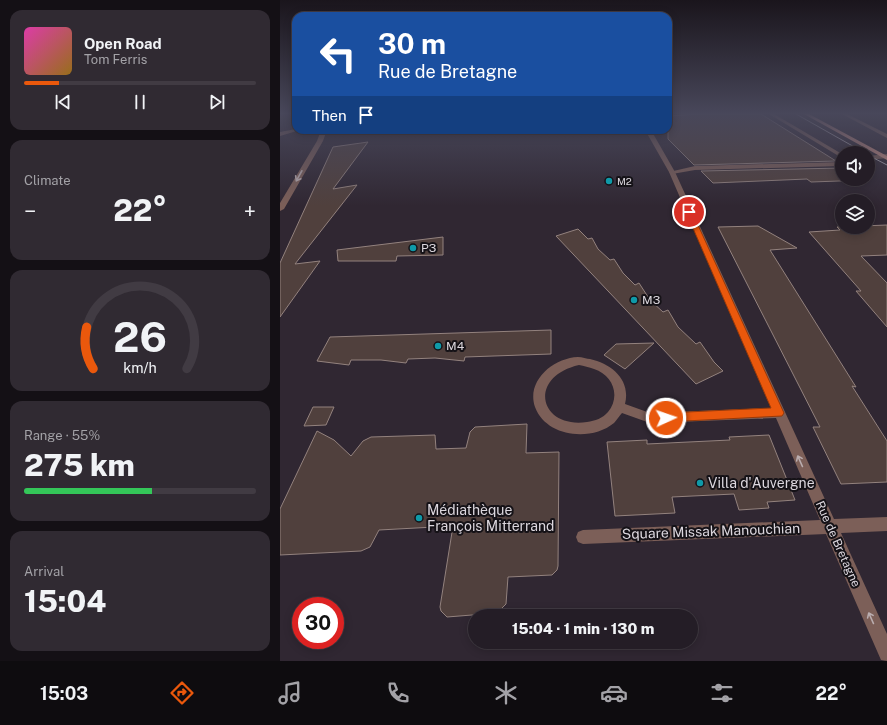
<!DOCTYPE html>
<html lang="en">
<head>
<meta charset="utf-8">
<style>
  :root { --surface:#241d26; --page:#302a32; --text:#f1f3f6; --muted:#a3a2a7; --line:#413b43; --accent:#ea580c }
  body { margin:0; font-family:"Public Sans",sans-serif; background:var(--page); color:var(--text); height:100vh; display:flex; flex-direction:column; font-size:15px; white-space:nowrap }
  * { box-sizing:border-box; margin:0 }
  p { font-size:13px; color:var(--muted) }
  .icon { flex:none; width:22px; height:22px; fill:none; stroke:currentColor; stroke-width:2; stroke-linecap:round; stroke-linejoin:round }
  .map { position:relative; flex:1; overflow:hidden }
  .details { display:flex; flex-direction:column; gap:10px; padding:10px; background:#141015; width:280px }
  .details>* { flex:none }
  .guide { position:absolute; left:12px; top:12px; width:380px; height:122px; border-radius:12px; box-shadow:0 2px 10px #0003,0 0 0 1px var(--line); background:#1a4fa0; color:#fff; overflow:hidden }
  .fabs { position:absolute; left:555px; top:146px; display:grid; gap:8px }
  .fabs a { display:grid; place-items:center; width:40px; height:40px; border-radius:50%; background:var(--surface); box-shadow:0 2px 10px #0003,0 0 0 1px var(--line); font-size:20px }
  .speed { position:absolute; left:12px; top:597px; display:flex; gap:8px; font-size:20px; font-weight:700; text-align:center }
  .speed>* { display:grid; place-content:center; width:52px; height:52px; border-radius:50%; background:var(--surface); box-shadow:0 2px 10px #0003,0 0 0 1px var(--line); line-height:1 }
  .speed .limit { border:6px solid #d22; background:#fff; color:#111 }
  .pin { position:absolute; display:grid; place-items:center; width:34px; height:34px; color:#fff; margin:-17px; border:2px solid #fff; border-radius:50%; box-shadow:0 1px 4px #0007 }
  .me { position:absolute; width:44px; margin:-22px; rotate:87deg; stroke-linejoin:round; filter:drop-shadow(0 0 3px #0008) }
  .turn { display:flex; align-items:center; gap:14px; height:84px; padding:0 20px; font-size:18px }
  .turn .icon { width:52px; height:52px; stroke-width:2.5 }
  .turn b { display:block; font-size:28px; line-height:34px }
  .then { display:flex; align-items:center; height:38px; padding:0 20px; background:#0003; gap:8px; font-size:15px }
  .big { font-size:30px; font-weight:800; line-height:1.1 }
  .details .card { flex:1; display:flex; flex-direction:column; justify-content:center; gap:6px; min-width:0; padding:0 14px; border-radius:12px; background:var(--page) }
  .details .dial { align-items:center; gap:0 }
  .dial svg { height:104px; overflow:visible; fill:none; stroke:var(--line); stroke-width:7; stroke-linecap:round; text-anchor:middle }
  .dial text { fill:var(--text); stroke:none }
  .song { display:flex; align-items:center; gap:12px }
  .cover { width:48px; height:48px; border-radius:6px; background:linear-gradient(135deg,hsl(320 70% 55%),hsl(40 70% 35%)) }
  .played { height:4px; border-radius:2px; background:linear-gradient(90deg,var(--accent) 15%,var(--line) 15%) }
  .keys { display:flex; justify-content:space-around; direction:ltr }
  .heat { display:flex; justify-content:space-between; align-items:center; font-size:22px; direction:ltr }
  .charge { height:6px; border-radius:3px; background:linear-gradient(90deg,#34c759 55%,var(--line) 0) }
  .trip { position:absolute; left:188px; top:609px; width:230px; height:40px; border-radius:20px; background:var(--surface); box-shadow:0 2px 10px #0003,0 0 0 1px var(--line); font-weight:800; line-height:40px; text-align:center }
  .menu { display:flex; height:64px; justify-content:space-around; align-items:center; background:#0e0c0f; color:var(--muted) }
  .menu .icon { width:28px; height:28px }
  .menu .on { color:var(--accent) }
  .menu b { font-size:18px; color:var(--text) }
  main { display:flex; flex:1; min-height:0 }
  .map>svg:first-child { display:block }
  .building { fill:#50403d; stroke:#93827e }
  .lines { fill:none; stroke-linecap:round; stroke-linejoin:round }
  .lane { fill:#7c5f58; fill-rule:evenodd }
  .street { fill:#7c5f58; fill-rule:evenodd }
  .primary { fill:#cc9185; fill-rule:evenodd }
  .tram { stroke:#afa9b1; stroke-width:1 }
  .oneway { stroke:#baadaf }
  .route { fill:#ea580c; stroke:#983908 }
  .culture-dot { fill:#0f9aa8; stroke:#151217; stroke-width:1.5 }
  .labels { text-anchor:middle; stroke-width:4; stroke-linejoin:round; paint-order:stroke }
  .far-poi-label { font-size:10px; fill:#dcd7de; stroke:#151217; text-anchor:start }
  .poi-label { font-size:12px; fill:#dcd7de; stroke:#151217; text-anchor:start }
  .street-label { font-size:12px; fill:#dcd7de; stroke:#151217 }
  .near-poi-label { font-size:14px; fill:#dcd7de; stroke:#151217; text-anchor:start }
  .near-street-label { font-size:14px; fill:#dcd7de; stroke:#151217 }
</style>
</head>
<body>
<main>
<section class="details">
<div class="card">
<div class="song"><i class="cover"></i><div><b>Open Road</b><p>Tom Ferris</p></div></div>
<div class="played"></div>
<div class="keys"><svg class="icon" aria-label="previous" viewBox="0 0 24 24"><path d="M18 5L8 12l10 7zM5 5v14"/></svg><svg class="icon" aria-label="pause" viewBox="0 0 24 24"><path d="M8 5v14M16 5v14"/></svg><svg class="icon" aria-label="next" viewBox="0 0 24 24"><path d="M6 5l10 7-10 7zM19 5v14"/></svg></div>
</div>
<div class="card"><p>Climate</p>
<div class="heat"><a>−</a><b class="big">22°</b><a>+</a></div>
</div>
<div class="card dial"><svg viewBox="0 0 100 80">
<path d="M14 69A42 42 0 1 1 86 69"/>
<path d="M14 69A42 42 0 0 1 9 37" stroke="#ea580c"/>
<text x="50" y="56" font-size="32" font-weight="700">26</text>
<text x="50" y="72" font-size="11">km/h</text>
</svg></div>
<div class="card"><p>Range · 55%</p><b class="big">275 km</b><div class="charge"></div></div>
<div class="card"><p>Arrival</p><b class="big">15:04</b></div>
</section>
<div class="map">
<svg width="607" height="661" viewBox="0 0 607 661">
  <rect width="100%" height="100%" fill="#302732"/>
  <path class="building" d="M420 114H481L556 161 414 165 388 139V116Z
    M88 142 53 189 77 185 15 264 40 261 0 317V263L53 147Z
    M562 168V179L587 180 531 182 527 179 433 183 421 171Z
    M607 225V255L581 256 607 283V327L576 291H581L529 232 560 230 557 227Z
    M478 226 517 248 490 250 576 387 572 386 607 441V482L561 484 558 478 533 427H540L438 227Z
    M298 229 308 239 312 238 318 249 330 260 334 259 343 273 355 285 359 283 370 300 383 312 388 310 398 327 416 344 420 342 434 362 443 371 416 384 276 236Z
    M163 237V255L117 256 116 261H58L57 250Z
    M271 330V354L185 357 184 361 155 358 128 359 126 363 101 360H71L69 365 37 361 50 337Z
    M374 343 345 369 324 355 336 344Z
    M33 407H54L46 425 24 426Z
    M247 424 246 453 279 452 278 566 277 570 272 575 228 577 226 604 217 613 167 617 161 611 160 607 173 526 99 530 90 547 81 551 0 555V509L37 431 54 440 71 456 83 441 91 437 155 435 156 449 186 448 190 432 195 427Z
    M489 435 515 500 487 502 489 508 459 510 454 494 392 497 395 513 335 516 327 442 367 440V444L450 440 449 437Z"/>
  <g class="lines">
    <path class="lane" d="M562 162V166L415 170 392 174 389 172 415 166Z"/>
    <path class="street" d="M489 114H494L562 154V158Z
      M562 114H567L607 134V138Z
      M16 129V130H20L0 136V132Z
      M41 130H47L43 141 4 209 0 211V203L37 141Z
      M365 130H371L395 172 554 519 607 517V531L561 533 607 634V661L601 660 546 534 303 544 298 542 296 537 298 532 303 530 540 520 496 418 370 423 342 413C339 416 337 420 334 423 311 442 266 437 255 407 246 381 273 358 298 357 302 357 307 359 310 359 332 364 351 380 345 404L370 413 491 408 389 172ZM299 365C304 366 309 367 314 369 333 375 341 396 328 412 323 418 315 421 307 422 259 429 247 377 299 365Z
      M607 154V158L588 160V156Z"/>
    <path class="primary" d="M524 114H529L607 156V160Z"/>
    <path class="tram" d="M516 114 585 153
      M588 155 607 165"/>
  </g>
  <defs><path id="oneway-shaft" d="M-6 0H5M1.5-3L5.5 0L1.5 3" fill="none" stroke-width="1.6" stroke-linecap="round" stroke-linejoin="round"/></defs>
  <g class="oneway">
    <use href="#oneway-shaft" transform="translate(19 176) rotate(119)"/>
    <use href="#oneway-shaft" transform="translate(520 461) rotate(-114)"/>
    <use href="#oneway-shaft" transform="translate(591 618) rotate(-114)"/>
  </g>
  <linearGradient id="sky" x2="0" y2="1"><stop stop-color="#1a151c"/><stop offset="0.55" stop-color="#48475a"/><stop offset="1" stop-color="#48475a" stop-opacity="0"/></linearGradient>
  <rect width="607" height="206" fill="url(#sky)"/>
  <path class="route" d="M409 210 412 212 504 413 502 416 386 422 382 421 381 418 382 414 386 413 491 408 406 212Z"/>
  <g class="culture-dot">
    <circle cx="329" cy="181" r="4"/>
    <circle cx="133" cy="248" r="4"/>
    <circle cx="354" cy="300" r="4"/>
    <circle cx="158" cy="346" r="4"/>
    <circle cx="420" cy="483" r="4"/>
    <circle cx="139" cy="518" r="4"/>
  </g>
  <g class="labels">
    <g class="far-poi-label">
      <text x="337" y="185">M2</text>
    </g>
    <g class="poi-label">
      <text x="141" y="252">P3</text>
      <text x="362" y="304">M3</text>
      <text x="166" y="350">M4</text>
    </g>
    <g class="street-label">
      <text transform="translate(558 544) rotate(66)" y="4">Rue de Bretagne</text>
    </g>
    <g class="near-poi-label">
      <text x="428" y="488">Villa d'Auvergne</text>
      <text x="147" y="515">Médiathèque<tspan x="147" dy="16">François Mitterrand</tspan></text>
    </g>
    <g class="near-street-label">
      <text transform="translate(431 531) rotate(-2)" y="5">Square Missak Manouchian</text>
    </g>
  </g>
</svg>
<div class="fabs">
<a><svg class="icon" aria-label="sound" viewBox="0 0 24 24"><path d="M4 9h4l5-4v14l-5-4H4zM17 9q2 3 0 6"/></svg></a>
<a><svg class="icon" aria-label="layers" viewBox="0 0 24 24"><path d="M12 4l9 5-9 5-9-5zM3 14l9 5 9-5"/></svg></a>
</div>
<div class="speed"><div class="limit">30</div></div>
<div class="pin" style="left:409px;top:212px;background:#d93025"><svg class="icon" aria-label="arrive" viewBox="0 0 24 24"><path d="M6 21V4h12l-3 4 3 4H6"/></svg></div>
<svg class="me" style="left:386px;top:418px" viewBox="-20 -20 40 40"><circle r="17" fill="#ea580c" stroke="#fff" stroke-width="3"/><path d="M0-11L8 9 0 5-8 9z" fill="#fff"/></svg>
<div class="trip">15:04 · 1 min · 130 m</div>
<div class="guide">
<div class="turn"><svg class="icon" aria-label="left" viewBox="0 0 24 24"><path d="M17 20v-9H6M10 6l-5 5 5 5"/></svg><div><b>30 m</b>Rue de Bretagne</div></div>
<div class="then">Then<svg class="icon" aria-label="arrive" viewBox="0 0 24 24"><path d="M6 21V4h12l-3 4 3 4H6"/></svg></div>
</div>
</div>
</main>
<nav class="menu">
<b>15:03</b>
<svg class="icon on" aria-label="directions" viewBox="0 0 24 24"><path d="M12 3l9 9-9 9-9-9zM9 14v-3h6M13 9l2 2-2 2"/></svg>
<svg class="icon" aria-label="music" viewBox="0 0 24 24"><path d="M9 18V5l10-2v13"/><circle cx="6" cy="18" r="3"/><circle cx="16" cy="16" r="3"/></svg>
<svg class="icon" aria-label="phone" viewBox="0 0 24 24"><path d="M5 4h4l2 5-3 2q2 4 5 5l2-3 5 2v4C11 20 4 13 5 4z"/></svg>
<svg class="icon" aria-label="climate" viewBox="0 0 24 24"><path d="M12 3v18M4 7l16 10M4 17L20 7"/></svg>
<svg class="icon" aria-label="car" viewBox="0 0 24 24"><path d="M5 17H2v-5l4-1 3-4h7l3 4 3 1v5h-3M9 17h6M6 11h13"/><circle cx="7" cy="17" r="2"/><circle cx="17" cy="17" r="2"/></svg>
<svg class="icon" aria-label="filters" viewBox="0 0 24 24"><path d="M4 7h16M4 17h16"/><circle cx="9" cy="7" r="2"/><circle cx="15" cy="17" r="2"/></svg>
<b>22°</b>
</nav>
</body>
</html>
